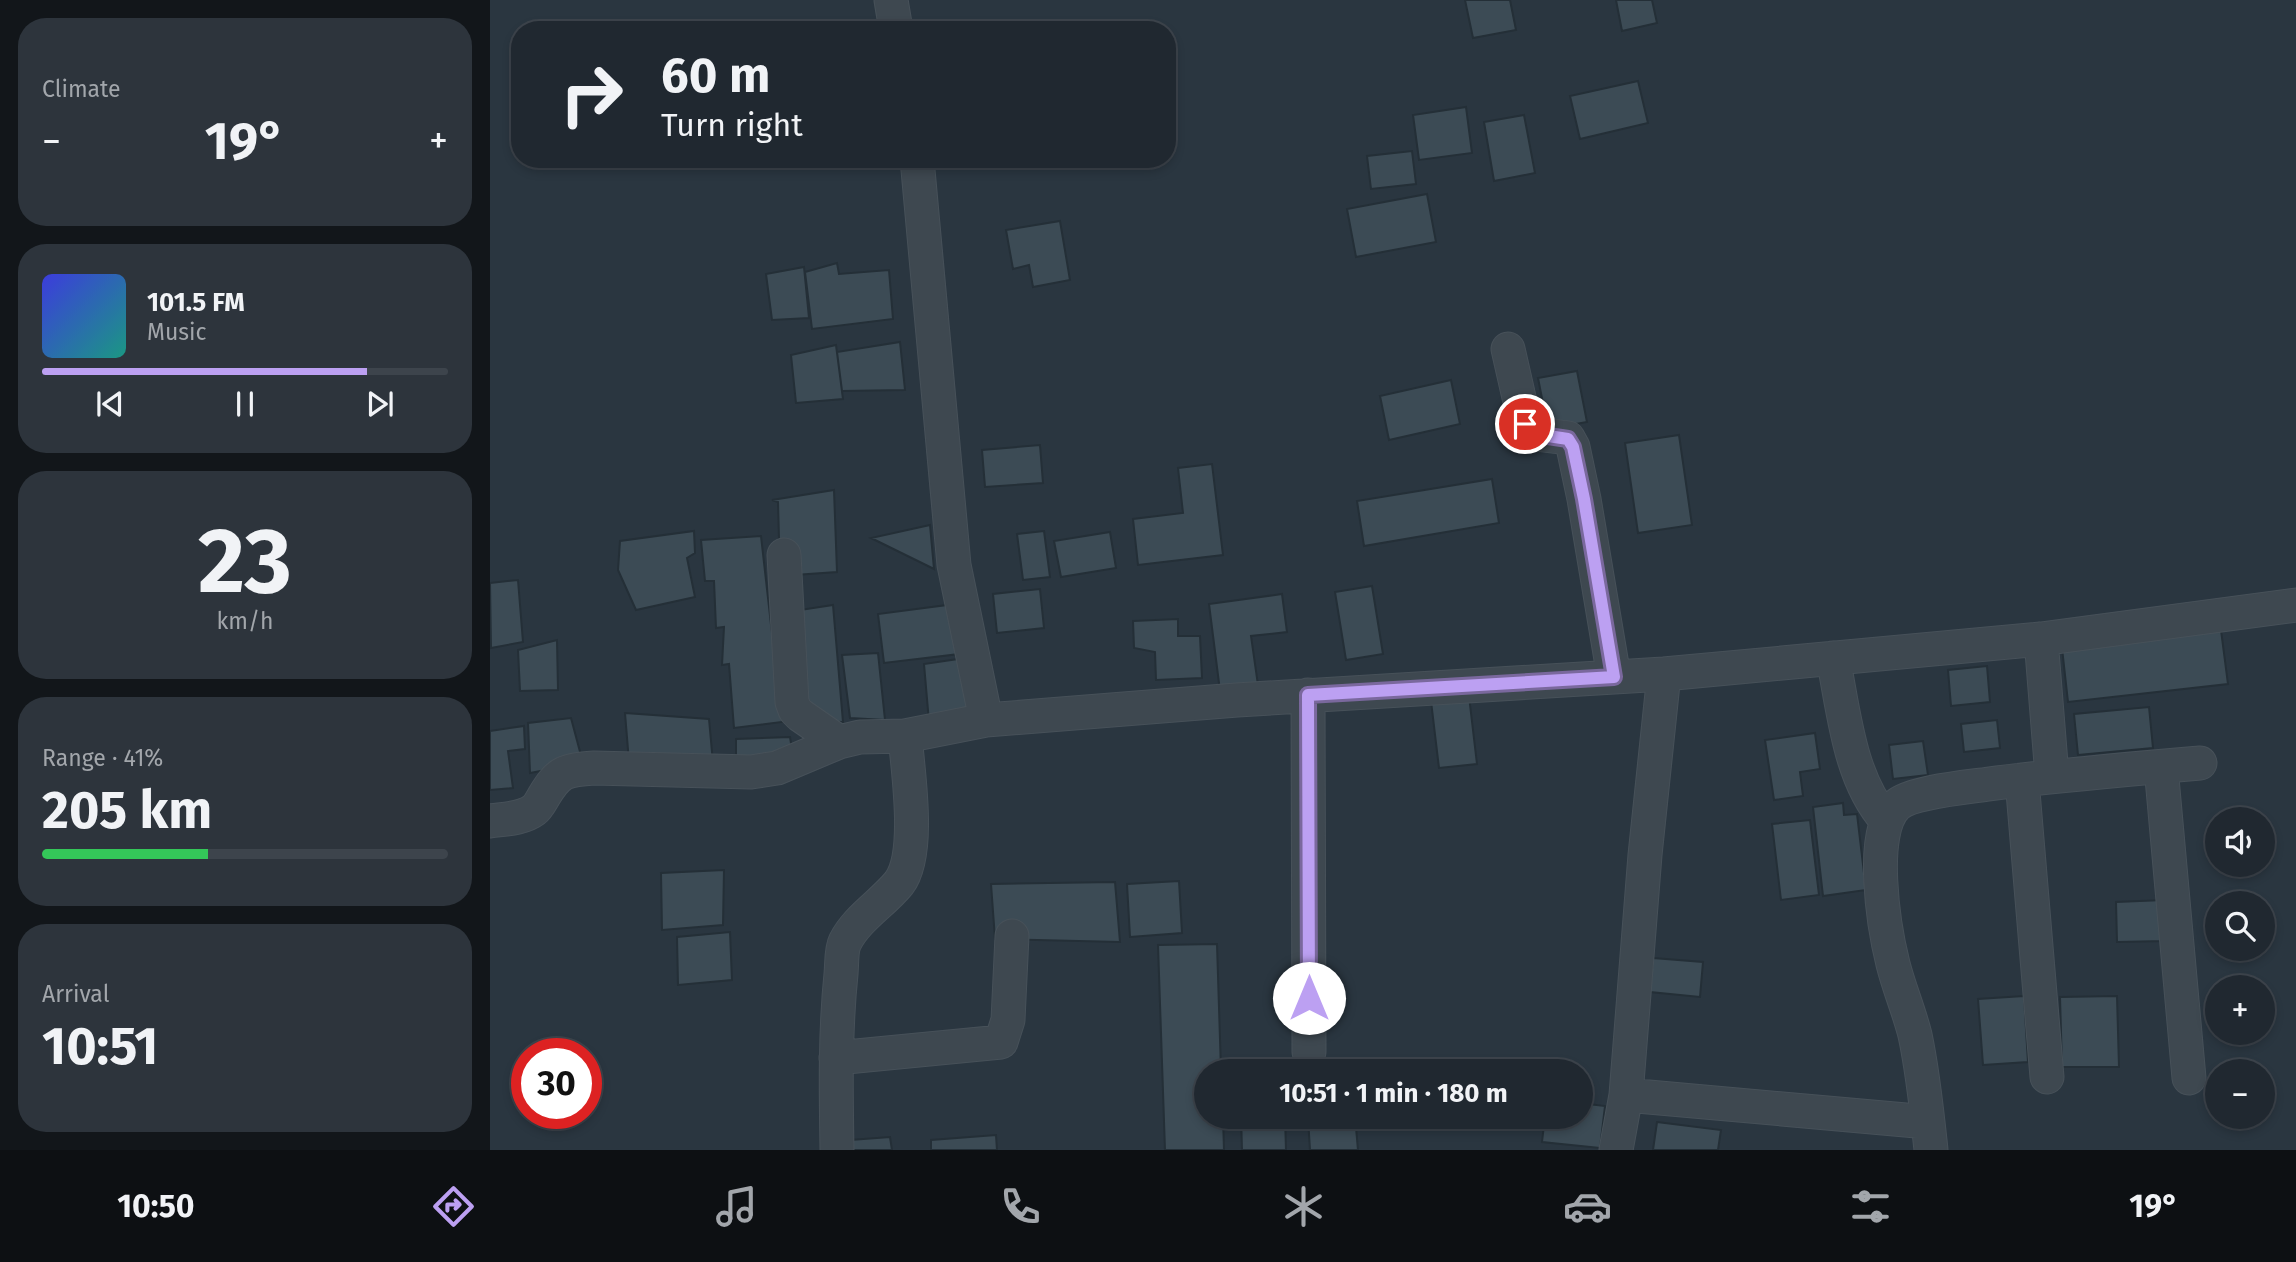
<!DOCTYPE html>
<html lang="en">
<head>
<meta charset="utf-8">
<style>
  :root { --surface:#202830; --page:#2d343c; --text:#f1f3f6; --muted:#a2a6ab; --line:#3d444c; --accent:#bca0f2 }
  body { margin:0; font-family:"Fira Sans",sans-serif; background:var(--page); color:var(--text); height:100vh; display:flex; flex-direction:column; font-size:26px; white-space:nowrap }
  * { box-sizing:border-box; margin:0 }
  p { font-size:23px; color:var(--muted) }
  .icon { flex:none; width:38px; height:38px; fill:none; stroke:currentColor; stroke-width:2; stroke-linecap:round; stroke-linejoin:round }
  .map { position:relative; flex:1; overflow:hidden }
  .side { display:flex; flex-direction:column; gap:18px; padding:18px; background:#12161a; width:490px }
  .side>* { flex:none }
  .hud { position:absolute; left:21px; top:21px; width:665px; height:147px; border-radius:28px; box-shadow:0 4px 10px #0003,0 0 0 2px var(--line); background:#202830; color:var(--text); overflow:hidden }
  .fabs { position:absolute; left:1715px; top:807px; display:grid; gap:14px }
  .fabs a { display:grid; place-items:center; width:70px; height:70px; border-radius:50%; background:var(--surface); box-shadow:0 4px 10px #0003,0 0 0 2px var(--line); font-size:35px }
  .speed { position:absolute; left:21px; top:1038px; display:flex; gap:14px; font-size:35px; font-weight:700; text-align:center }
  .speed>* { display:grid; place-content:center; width:91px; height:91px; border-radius:50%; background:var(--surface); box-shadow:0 4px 10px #0003,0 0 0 2px var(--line); line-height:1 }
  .speed .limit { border:10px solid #d22; background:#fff; color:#111 }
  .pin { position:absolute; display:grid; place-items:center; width:60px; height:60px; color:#fff; margin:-30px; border:4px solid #fff; border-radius:50%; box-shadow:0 2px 7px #0007 }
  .me { position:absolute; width:77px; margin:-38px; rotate:0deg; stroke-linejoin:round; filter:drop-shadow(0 0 5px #0008) }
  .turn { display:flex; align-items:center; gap:24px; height:147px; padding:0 35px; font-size:32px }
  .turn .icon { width:91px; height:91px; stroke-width:2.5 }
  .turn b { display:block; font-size:49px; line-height:60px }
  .big { font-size:52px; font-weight:700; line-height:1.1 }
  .side .card { flex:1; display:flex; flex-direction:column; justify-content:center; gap:10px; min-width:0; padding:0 24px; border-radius:28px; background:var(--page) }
  .side .dial { align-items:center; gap:0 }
  .dial b { font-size:91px; line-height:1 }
  .song { display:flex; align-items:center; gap:21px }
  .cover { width:84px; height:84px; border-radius:10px; background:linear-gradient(135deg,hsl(240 70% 55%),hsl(170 70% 35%)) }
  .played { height:7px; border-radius:4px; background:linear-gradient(90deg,var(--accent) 80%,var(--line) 80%) }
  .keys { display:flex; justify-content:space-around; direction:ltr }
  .heat { display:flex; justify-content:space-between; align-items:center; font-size:38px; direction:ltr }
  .charge { height:10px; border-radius:5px; background:linear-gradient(90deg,#34c759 41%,var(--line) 0) }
  .trip { position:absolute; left:704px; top:1059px; width:399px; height:70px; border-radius:35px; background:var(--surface); box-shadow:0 4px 10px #0003,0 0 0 2px var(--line); font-weight:700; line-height:70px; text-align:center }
  .menu { display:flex; height:112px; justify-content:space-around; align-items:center; background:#0d1013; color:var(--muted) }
  .menu .icon { width:49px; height:49px }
  .menu .on { color:var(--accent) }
  .menu b { font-size:32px; color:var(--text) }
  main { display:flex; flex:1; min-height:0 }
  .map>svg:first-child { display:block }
  .building { fill:#3c4b55; stroke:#242f37; stroke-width:2 }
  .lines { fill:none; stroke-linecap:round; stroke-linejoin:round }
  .minor-casing { stroke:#475159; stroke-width:35 }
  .minor { stroke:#3e4850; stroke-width:33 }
  .route-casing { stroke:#7a689d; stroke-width:18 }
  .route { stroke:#bca0f2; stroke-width:12 }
</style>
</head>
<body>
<main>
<section class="side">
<div class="card"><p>Climate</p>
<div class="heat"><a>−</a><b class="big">19°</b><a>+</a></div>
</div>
<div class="card">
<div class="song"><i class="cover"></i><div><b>101.5 FM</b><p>Music</p></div></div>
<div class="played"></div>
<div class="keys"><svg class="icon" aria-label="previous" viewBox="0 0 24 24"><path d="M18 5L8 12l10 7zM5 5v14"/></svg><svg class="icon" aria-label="pause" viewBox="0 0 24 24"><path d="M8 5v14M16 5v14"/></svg><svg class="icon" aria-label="next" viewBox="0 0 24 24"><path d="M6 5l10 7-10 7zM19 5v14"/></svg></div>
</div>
<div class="card dial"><b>23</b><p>km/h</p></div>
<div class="card"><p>Range · 41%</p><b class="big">205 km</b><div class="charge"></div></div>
<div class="card"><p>Arrival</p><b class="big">10:51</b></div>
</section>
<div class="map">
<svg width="1806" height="1150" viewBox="0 0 1806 1150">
  <rect width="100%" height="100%" fill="#2a3640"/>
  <path class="building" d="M975 0H1020L1026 30 983 38Z
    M1126 0H1162L1167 23 1132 31Z
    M1148 81 1158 123 1090 139 1080 96Z
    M976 107 982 153 929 160 923 115Z
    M1034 115 1045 173 1004 181 994 122Z
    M922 151 926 184 881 189 877 156Z
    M937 194 946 242 866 257 857 209Z
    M570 221 580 280 543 287 539 265 523 269 516 230Z
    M347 263 349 274 399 270 403 319 322 329 315 272Z
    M314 267 319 318 282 320 276 274Z
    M410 342 415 390 352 391 347 352Z
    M346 345 353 399 306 403 301 355Z
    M1087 371 1097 422 1058 429 1048 378Z
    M961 380 970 424 899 440 890 396Z
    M1189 435 1202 525 1148 533 1135 443Z
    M550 445 553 483 495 487 492 450Z
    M722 464 733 555 648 565 643 519 693 513 688 468Z
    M1002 479 1009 523 874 546 867 501Z
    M344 490 347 572 290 576 288 502 282 500Z
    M440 525 444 569 381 538Z
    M204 531 205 553 197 558 205 597 146 610 128 570 130 541Z
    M554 531 560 577 533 580 527 534Z
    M620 532 626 568 571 577 564 541Z
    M271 536 292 722 244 728 239 664 232 665 234 627 226 628 224 581H215L211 540Z
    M28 580 33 642 1 648 0 583Z
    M882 586 893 654 856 660 845 592Z
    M550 589 554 628 507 633 503 594Z
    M792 594 797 632 761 636 768 685 730 691 719 604Z
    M465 604 469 654 394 663 388 614Z
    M343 605 353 722 320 721 310 610Z
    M688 619V636H710L712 678 666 680 665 652 644 648 643 621Z
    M1731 630 1738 684 1578 702 1572 648Z
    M67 640 68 690 30 691 28 650Z
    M388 653 395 720 360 718 352 655Z
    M475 658 483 717 439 722 434 664Z
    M1497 666 1500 702 1461 706 1458 670Z
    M979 696 987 764 949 768 941 701Z
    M1659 707 1663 748 1588 755 1584 714Z
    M135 713 219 719 223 763 139 762Z
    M81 718 93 763 40 773 38 723Z
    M1507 720 1510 748 1474 752 1471 724Z
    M34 726 35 749 18 751 23 788 0 790V731Z
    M1325 733 1330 769 1310 772 1313 796 1284 800 1275 740Z
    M300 737 304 762 246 765V739Z
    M1433 741 1438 775 1403 779 1399 745Z
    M1353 803 1354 815 1367 814 1376 890 1333 896 1323 807Z
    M1320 820 1329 895 1291 900 1282 824Z
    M234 870 233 925 172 930 171 873Z
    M689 881 692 933 640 937 637 884Z
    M625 882 630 942 505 939 501 884Z
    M1674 900 1675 941 1627 942 1626 902Z
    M240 932 242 980 188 985 187 937Z
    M727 944 731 1071H716V1116H733L734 1150H675L668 945Z
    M1163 958 1213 962 1210 997 1160 992Z
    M1534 996 1538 1062 1493 1065 1488 999Z
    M1627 996 1629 1067H1572L1570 997Z
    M1090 1103 1115 1106 1110 1148 1052 1142 1055 1116H1090Z
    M751 1116H795L796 1150H752Z
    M836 1116H865L868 1150H820L818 1118Z
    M1167 1122 1231 1130 1228 1150H1163Z
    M506 1135 507 1150H441V1140Z
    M400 1137 402 1150H348L347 1141Z"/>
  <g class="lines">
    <g class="minor-casing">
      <path id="minor" d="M401 0 406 30
        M427 159 464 565 496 720 747 700 1174 674 1551 639 1806 605
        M1018 349 1035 424 1045 434 1078 438 1083 447 1094 499 1124 677
        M294 555 302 702 305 710 310 715 349 742
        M1551 639 1562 776
        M1343 658C1354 712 1359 778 1396 820
        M818 695 819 1052
        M1671 767 1699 1078
        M1532 780 1557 1077
        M0 821C14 819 32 819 44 810 48 807 51 801 54 796 69 771 75 770 104 768L261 772 287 768 349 742 370 737 415 736 496 720
        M346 1058 511 1042 518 1020 522 936
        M1136 1095 1438 1122
        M347 1150C346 1091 345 1032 351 974 352 964 351 950 355 942 367 918 393 903 409 883 431 854 418 772 415 736
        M1126 1150 1136 1095 1155 855 1174 674
        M1441 1150C1437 1112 1433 1072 1425 1035 1419 1011 1409 988 1403 964 1394 928 1378 831 1407 805 1422 792 1479 787 1499 784 1569 775 1640 769 1710 763"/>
    </g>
    <use href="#minor" class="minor"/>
  </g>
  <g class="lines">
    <g class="route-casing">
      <path id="route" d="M819 998 818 695 1124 677 1094 499 1083 447 1078 439 1045 434 1035 424"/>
    </g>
    <use href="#route" class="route"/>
  </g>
</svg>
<div class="fabs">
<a><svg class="icon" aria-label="sound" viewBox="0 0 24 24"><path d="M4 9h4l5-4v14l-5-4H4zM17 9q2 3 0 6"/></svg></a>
<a><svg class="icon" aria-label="search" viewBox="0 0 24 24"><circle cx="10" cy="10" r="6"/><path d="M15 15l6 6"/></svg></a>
<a>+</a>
<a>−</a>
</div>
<div class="speed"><div class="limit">30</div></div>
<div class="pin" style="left:1035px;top:424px;background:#d93025"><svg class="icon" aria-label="arrive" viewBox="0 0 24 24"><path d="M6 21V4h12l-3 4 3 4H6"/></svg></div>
<svg class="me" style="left:819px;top:998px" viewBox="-20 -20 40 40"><circle r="19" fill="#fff"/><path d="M0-13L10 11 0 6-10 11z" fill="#bca0f2"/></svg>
<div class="trip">10:51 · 1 min · 180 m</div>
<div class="hud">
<div class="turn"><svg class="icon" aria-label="right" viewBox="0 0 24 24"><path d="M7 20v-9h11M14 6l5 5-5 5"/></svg><div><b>60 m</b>Turn right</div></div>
</div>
</div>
</main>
<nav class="menu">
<b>10:50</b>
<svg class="icon on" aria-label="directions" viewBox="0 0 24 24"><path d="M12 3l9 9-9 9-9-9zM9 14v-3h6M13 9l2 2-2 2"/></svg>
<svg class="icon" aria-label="music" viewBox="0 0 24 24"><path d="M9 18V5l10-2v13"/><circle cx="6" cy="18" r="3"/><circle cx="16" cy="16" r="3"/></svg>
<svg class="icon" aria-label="phone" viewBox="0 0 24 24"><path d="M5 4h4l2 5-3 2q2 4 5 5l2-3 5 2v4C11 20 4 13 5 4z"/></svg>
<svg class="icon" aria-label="climate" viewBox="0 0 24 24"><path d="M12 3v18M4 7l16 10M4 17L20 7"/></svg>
<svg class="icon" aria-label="car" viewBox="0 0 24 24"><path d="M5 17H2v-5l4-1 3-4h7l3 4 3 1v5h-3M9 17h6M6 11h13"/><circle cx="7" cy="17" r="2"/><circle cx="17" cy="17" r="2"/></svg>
<svg class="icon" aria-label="filters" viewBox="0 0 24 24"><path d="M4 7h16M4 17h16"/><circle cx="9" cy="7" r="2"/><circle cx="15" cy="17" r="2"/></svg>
<b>19°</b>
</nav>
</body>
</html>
